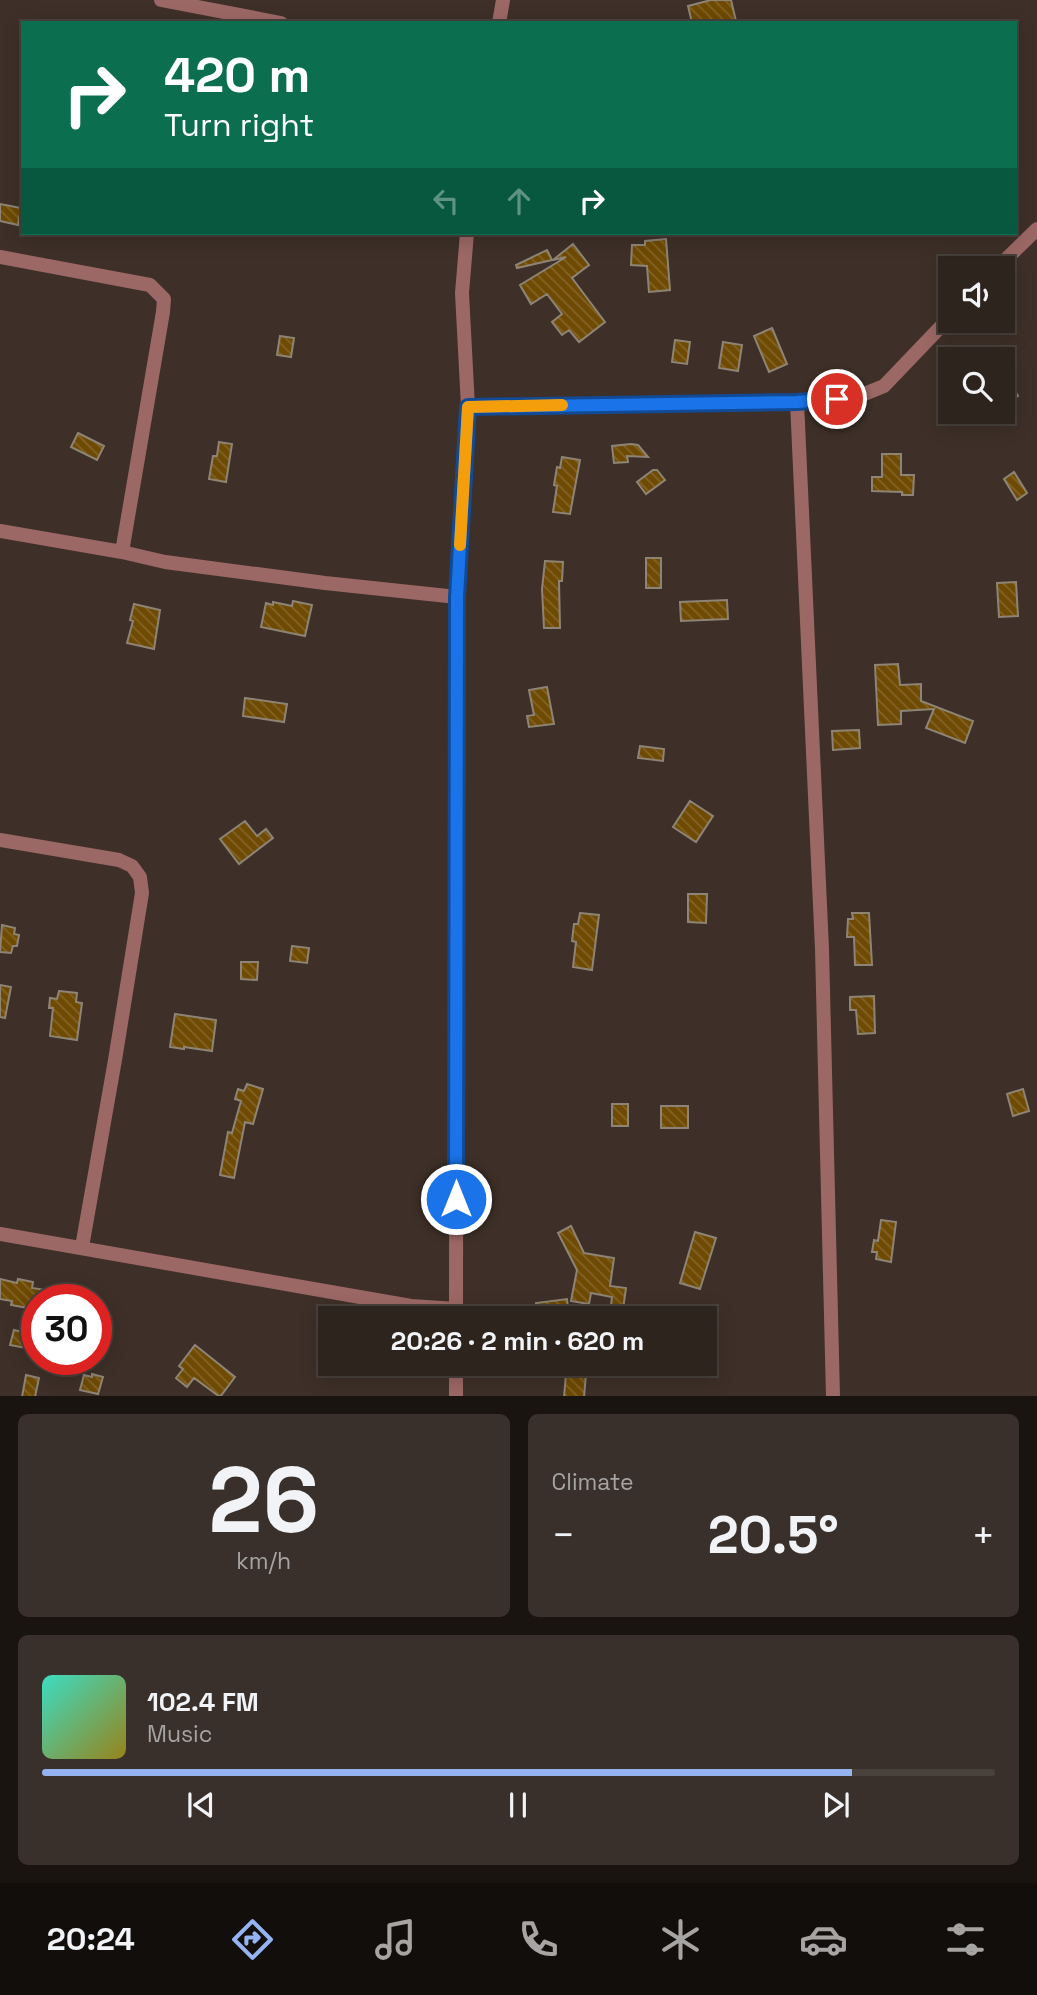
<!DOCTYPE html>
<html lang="en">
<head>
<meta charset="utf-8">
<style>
  :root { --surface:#2e241e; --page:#3a302b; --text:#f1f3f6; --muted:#a7a4a4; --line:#49413c; --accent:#95b2f1 }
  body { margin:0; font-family:"Space Grotesk",sans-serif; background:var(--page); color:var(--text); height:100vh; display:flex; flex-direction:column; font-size:26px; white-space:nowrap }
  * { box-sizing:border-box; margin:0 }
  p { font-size:23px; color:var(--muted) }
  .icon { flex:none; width:38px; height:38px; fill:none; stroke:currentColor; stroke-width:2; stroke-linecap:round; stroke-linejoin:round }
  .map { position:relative; height:1396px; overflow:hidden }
  .panel { display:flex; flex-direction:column; gap:18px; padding:18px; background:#191410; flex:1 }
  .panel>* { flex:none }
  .guide { position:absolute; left:21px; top:21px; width:996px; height:214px; border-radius:0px; box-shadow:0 4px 18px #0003,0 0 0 2px var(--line); background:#0b6e4f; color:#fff; overflow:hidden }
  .tools { position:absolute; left:938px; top:256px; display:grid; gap:14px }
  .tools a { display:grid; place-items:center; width:77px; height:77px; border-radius:0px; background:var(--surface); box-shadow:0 4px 18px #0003,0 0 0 2px var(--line); font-size:35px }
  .speed { position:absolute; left:21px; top:1284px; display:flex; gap:14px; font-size:35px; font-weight:700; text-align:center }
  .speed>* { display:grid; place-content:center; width:91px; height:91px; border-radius:50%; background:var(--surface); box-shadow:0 4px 18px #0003,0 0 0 2px var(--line); line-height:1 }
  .speed .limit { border:10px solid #d22; background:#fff; color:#111 }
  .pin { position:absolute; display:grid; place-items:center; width:60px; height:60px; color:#fff; margin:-30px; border:4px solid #fff; border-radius:50%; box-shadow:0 2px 7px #0007 }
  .me { position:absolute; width:77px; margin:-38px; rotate:0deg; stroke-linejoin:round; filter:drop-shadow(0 0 5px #0008) }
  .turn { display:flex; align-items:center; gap:24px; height:147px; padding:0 28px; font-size:32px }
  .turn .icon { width:91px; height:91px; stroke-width:2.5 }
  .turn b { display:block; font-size:49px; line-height:60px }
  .lanes { display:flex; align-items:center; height:66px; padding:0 28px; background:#0003; justify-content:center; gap:35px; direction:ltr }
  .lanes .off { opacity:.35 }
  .big { font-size:52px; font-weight:700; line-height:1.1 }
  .panel .card { flex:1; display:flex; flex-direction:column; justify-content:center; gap:10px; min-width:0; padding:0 24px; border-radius:10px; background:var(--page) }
  .panel .dial { align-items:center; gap:0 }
  .dial b { font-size:91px; line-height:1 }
  .song { display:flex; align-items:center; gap:21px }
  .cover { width:84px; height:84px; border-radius:10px; background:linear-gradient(135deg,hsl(170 70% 55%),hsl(50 70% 35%)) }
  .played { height:7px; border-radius:4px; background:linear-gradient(90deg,var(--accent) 85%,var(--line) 85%) }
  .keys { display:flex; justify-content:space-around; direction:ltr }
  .heat { display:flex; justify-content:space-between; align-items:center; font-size:38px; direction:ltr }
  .panel .tiles { flex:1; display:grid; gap:18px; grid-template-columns:1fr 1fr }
  .card:last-child { grid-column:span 2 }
  .trip { position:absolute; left:318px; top:1306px; width:399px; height:70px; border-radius:0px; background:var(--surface); box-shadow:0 4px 18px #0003,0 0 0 2px var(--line); font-weight:700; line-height:70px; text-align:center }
  .tabs { display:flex; height:112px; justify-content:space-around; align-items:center; background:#120e0c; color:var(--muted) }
  .tabs .icon { width:49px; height:49px }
  .tabs .on { color:var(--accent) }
  .tabs b { font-size:32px; color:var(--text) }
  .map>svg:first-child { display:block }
  .building { fill:url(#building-back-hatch); stroke:#8e8476; stroke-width:2 }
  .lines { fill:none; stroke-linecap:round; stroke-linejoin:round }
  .minor { stroke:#9c6865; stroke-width:14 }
  .route-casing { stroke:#114b97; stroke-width:18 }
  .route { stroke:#1a73e8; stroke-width:12 }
  .slow { stroke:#f59e0b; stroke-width:12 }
</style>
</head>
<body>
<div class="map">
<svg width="1037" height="1397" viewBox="0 0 1037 1397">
  <defs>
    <pattern id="building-back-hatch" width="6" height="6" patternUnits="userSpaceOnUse" patternTransform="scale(1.75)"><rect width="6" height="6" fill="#6e4a02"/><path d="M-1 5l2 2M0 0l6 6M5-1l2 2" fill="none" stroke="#836427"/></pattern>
  </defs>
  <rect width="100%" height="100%" fill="#3e3028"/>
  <path class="building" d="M711 0H731L736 21 728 23H692L688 6Z
    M0 204 21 208 18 225 0 221Z
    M666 239 670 290 649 292 647 266 631 265 632 245H645V241Z
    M573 244 589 265 572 278 605 322 579 342 569 330 562 335 552 322 562 314 547 294 531 304 520 285 566 257 553 260Z
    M547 250 552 260 517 268 516 265Z
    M772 328 787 364 769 372 754 336Z
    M280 336 294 338 291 357 277 355Z
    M675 340 690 342 687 364 672 362Z
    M723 342 742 345 738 371 719 368Z
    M1003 371 1018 396 1003 405Z
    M78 433 104 446 97 460 71 447Z
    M219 442 232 444 226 482 209 479 213 456H217Z
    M631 444 638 445 648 457 627 456 628 462 614 463 612 446Z
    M882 454H901V475H914L913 495H902V492L872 491V477H882Z
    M562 457 580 460 570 514 553 512 557 486 554 485 557 467 560 468Z
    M653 470H657L665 480 646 494 637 482Z
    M1014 472 1027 493 1017 500 1004 479Z
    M646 558H661V588H646Z
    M545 561 563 562 562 581H559L560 628H544L542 589Z
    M1016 582 1018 616 999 617 997 583Z
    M727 600 728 619 681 621 680 602Z
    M293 601 312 605 305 636 261 627 266 603 273 605V602L292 606Z
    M134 604 160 610 154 649 127 643 133 621 130 620Z
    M898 664 900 685 921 684V701L973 721 965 743 926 728 934 709 901 711V724L878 725 875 665Z
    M547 687 554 724 529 727 527 716 534 715 529 690Z
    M245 698 287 704 284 722 243 716Z
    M859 730 860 748 833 750 832 731Z
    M640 746 664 749 663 761 638 758Z
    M690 801 713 816 696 842 673 827Z
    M245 821 257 836 266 829 273 838 239 864 220 839Z
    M688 894H707L706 923 688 922Z
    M580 913 599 915 592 970 573 967 576 942 572 941 574 924H578Z
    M852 913H869L872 965H855L854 937H847L848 919H853Z
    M2 925 15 928 14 934 19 935 17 946H13L11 953 0 952Z
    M292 946 309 948 307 963 290 961Z
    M241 962H258L257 980 241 979Z
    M0 985 11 987 5 1018 0 1017Z
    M59 991 77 993 76 1002 82 1003 77 1040 50 1036 53 1008H49L50 998 57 999Z
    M874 996 875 1033 858 1034 856 1010H850V997Z
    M175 1014 216 1020 212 1051 184 1047V1049L170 1047Z
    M247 1084 263 1089 253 1124 245 1122 234 1178 220 1175 228 1132 232 1133 241 1101 235 1099 238 1089 244 1091Z
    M1023 1089 1029 1111 1013 1116 1007 1094Z
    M612 1104H628V1126H612Z
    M661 1106H688V1128H661Z
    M881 1220 896 1222 891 1262 876 1259 877 1252H872L874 1240 878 1241Z
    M571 1226 584 1253 614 1258 610 1286 626 1288 622 1316 610 1314 612 1297 591 1293 589 1304 571 1301 577 1270 558 1233Z
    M695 1232 716 1238 700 1289 680 1283Z
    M0 1279 17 1283 18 1279 33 1282 32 1288 46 1290 44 1300H37V1307L29 1305 28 1308 11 1305 12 1301 0 1299Z
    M567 1299 569 1318H538L536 1303Z
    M14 1330 37 1335V1350L10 1345Z
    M195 1345 235 1377 220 1397 194 1378 187 1387 176 1378 183 1369 179 1366Z
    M567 1363H587L584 1397H564Z
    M92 1374 103 1377 98 1394 80 1390 84 1375 92 1377Z
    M26 1375 39 1378 35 1397H22Z"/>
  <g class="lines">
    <path class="minor" d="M161 0 281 23
      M499 23 503 0
      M0 257 150 285 164 299 163 312 122 552
      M997 268 1037 229
      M797 402 822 949 833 1397
      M468 407 797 402 857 397 884 386 950 317
      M0 531 122 552 165 562 325 583 457 597
      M0 840 119 860 132 866 140 877 142 893 115 1060 82 1247
      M0 1234 411 1306 456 1309
      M456 1318 457 597 468 407 462 293 467 233
      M456 1397V1363"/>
  </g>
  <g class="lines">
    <g class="route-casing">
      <path id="route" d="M456 1199 457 597 468 407 797 402 837 399"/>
    </g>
    <use href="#route" class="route"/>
    <path class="slow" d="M460 545 468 407 562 405"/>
  </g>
</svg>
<div class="tools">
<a><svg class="icon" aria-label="sound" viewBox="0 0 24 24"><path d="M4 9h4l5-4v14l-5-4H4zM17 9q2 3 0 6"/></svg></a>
<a><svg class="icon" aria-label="search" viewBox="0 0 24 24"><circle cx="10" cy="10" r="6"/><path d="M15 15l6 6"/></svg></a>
</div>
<div class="speed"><div class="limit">30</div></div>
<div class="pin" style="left:837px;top:399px;background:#d93025"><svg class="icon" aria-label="arrive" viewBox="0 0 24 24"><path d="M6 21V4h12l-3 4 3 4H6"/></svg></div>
<svg class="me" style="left:456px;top:1199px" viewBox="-20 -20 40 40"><circle r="17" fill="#1a73e8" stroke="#fff" stroke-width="3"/><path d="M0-11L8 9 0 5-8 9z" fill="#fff"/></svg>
<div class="trip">20:26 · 2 min · 620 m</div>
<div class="guide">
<div class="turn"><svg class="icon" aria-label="right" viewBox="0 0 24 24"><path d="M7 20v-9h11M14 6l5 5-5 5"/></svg><div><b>420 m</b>Turn right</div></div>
<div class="lanes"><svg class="icon off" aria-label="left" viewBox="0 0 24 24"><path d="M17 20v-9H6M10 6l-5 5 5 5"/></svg><svg class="icon off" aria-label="ahead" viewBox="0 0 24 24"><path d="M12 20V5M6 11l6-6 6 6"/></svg><svg class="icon" aria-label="right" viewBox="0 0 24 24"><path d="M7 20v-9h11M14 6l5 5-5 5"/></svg></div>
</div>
</div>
<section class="panel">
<div class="tiles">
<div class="card dial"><b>26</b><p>km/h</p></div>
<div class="card"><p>Climate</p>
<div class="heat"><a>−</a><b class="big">20.5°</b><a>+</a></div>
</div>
<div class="card">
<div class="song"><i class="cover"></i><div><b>102.4 FM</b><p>Music</p></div></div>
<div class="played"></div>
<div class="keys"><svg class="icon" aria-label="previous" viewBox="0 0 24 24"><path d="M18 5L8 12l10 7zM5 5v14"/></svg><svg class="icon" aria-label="pause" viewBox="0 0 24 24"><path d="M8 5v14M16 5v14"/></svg><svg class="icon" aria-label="next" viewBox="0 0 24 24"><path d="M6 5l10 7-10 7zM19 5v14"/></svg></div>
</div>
</div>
</section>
<nav class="tabs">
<b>20:24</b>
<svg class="icon on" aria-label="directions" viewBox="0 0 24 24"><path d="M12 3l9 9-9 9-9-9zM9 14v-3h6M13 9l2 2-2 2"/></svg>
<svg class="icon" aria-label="music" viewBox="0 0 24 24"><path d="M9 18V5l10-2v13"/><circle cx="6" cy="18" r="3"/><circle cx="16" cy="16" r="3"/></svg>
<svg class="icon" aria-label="phone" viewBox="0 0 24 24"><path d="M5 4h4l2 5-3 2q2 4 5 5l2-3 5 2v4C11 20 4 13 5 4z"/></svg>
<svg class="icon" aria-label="climate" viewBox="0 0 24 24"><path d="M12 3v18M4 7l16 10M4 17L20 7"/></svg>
<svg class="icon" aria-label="car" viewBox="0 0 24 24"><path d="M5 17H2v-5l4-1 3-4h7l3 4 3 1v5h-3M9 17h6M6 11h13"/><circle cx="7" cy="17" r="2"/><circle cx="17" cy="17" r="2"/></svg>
<svg class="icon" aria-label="filters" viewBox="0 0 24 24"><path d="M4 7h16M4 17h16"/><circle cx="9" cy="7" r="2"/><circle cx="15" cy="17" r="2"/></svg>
</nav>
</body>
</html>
